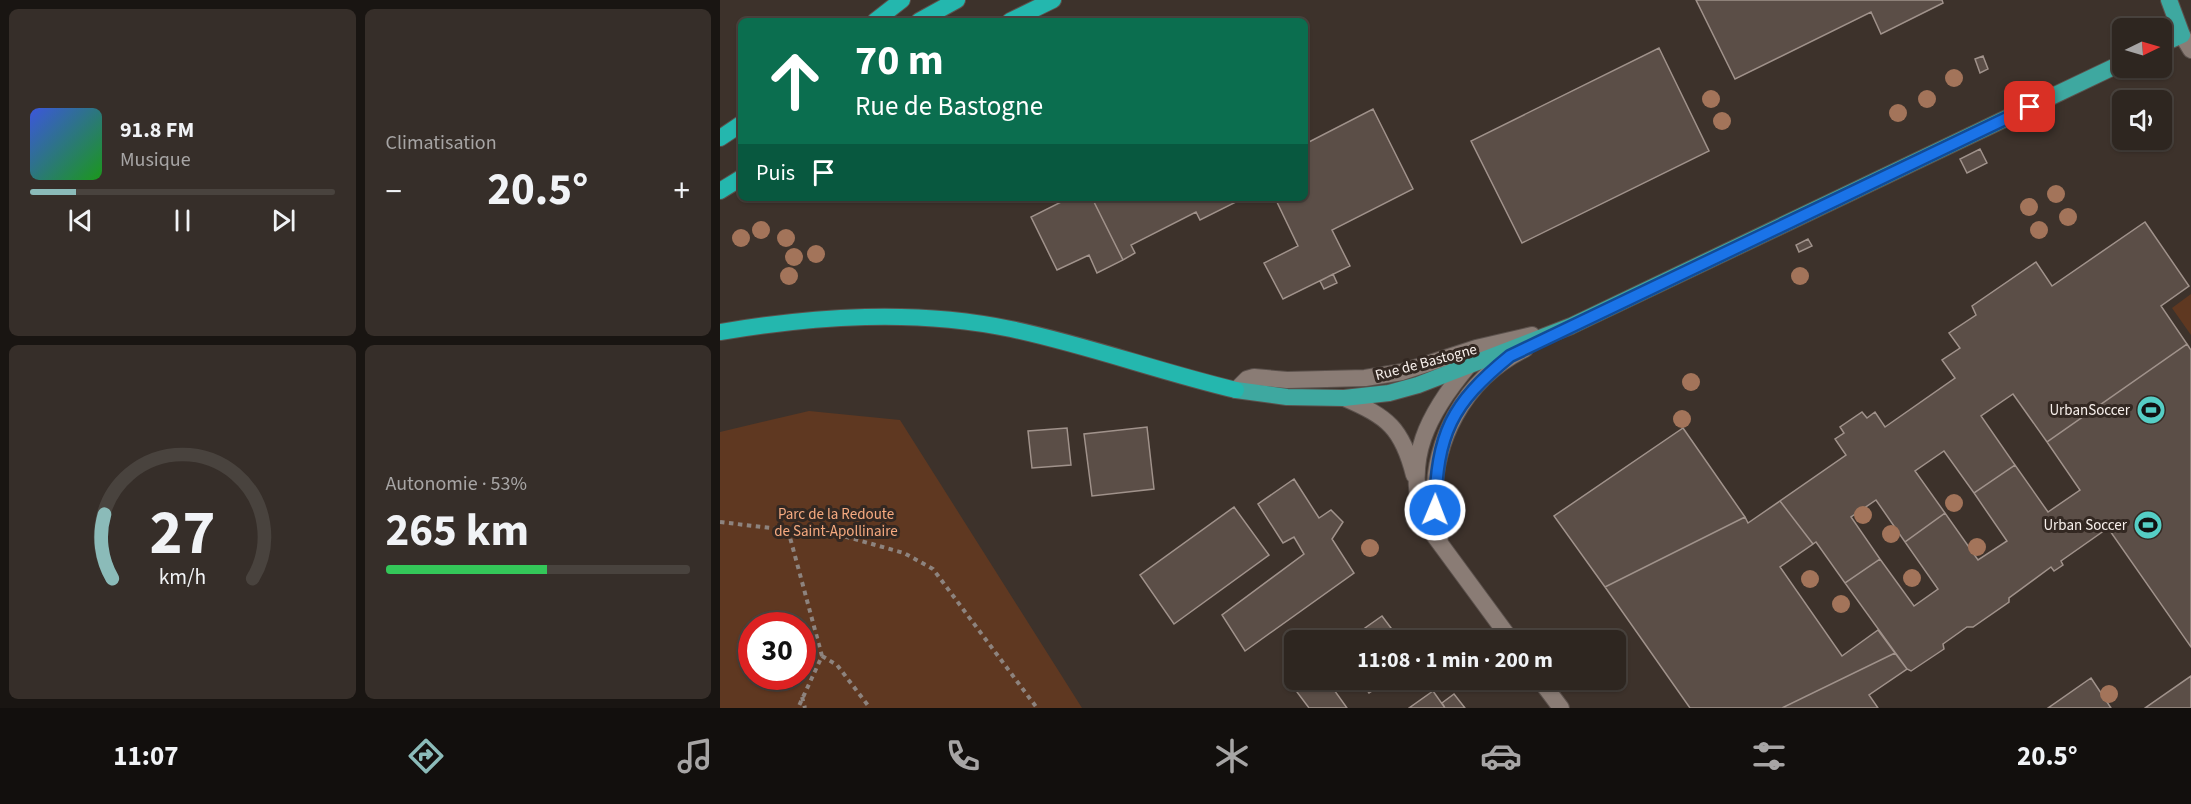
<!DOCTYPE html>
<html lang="fr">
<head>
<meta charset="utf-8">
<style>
  :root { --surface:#2e2620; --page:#362e29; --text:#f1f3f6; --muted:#a7a5a5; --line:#49433e; --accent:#8bbbb9 }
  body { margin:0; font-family:"Source Sans 3",sans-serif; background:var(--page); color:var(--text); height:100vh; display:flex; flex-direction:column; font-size:22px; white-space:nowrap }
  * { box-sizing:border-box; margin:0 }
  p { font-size:20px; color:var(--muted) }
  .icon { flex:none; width:33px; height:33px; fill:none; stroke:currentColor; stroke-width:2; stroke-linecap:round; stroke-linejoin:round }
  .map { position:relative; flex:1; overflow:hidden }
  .panel { display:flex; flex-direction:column; gap:9px; padding:9px; background:#191512; width:720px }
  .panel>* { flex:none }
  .guide { position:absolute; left:18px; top:18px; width:570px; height:183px; border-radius:9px; box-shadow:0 2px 4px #0004,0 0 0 2px var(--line); background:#0b6e4f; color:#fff; overflow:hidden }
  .needle { width:39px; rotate:85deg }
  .buttons { position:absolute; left:1392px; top:18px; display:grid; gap:12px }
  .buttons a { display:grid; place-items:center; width:60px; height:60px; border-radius:9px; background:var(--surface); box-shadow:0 2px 4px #0004,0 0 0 2px var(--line); font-size:30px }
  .speed { position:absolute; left:18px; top:612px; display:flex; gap:12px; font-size:30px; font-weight:700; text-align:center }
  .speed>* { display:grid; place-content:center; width:78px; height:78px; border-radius:50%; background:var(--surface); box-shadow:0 2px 4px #0004,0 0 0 2px var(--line); line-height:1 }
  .speed .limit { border:9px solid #d22; background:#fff; color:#111 }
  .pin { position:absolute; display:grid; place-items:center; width:51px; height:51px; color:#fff; margin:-26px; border-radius:12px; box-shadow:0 3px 9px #0006 }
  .me { position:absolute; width:66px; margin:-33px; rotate:1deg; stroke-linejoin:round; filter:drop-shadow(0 0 4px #0008) }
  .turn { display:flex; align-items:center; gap:21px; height:126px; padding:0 18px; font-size:27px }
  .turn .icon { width:78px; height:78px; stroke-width:2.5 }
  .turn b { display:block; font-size:42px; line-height:51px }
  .then { display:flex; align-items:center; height:57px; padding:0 18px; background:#0003; gap:12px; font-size:22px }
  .big { font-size:45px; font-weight:700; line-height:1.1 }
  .panel .card { flex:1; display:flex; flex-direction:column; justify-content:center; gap:9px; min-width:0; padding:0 21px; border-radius:9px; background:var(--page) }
  .panel .dial { align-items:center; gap:0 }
  .dial svg { height:156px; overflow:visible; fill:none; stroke:var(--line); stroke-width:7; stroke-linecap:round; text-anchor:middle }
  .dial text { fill:var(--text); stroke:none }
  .song { display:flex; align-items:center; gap:18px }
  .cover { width:72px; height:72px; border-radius:9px; background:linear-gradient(135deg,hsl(230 70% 55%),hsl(120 70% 35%)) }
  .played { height:6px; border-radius:3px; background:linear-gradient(90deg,var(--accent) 15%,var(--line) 15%) }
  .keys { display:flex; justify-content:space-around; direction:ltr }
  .heat { display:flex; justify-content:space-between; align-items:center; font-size:33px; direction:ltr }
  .charge { height:9px; border-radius:4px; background:linear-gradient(90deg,#34c759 53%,var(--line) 0) }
  .panel .tiles { flex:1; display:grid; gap:9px; grid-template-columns:repeat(2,1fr) }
  .trip { position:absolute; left:564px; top:630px; width:342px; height:60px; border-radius:9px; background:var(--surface); box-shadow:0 2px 4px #0004,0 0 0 2px var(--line); font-weight:700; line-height:60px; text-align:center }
  .tabs { display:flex; height:96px; justify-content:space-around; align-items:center; background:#120f0d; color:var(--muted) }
  .tabs .icon { width:42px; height:42px }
  .tabs .current { color:var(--accent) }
  .tabs b { font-size:27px; color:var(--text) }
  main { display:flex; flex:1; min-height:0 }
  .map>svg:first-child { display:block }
  .green { fill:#5f3821; fill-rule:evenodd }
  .building { fill:#5b4e47; stroke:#a0928b; stroke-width:1.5 }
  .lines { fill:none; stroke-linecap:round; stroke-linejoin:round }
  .minor-casing { stroke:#5b514c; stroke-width:18 }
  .primary-casing { stroke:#5b514c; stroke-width:18 }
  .trunk-casing { stroke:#5b514c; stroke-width:18 }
  .path { stroke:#8d837e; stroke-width:4; stroke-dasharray:4.5 4.5; stroke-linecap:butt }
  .minor { stroke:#8a7c75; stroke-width:16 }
  .primary { stroke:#3ea8a0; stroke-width:16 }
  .trunk { stroke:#24b7ae; stroke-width:16 }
  .tree { fill:#a3745a }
  .route-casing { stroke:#114b97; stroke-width:15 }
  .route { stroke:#1a73e8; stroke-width:10 }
  .labels { text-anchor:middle; stroke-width:6; stroke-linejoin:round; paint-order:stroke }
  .street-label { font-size:15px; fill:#f8f0ec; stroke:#332822 }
  .poi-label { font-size:15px; fill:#f8f0ec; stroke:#332822; text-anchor:end }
  .park-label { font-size:15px; fill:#f6aa80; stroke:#332822 }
</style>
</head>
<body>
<main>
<section class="panel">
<div class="tiles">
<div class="card">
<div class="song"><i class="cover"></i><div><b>91.8 FM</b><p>Musique</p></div></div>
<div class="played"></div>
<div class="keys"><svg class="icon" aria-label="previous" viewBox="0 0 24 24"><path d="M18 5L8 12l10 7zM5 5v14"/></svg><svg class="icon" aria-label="pause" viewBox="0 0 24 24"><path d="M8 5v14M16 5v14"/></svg><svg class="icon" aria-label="next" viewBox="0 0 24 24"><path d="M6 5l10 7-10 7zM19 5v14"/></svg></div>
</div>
<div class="card"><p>Climatisation</p>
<div class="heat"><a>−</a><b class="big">20.5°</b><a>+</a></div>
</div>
<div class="card dial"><svg viewBox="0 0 100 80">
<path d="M14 69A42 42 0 1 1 86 69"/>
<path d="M14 69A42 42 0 0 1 10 36" stroke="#8bbbb9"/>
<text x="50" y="56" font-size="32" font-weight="700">27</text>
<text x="50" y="72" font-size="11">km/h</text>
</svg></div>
<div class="card"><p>Autonomie · 53%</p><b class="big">265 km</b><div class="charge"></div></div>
</div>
</section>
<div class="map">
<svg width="1471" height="708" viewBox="0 0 1471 708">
  <rect width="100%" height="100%" fill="#3d322b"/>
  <path class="green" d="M1471 294V335L1452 308Z
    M89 411 180 420 362 708H0V432ZM32 626H82V676H32Z"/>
  <path class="building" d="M976 0H1222L1223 3 1161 34 1151 12 1015 79Z
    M939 48 989 151 802 243 751 141Z
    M1263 56 1268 69 1260 73 1255 59Z
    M653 109 693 189 612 230 630 266 563 299 544 263 578 246 555 198H585V144Z
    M1260 149 1267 163 1247 173 1240 159Z
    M349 198H372L403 260 377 273 369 255 337 270 311 217Z
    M372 198H514L516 202 480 220 476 212 411 245 415 253 403 260Z
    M1425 222 1469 286 1441 306 1467 344 1327 442 1293 394 1261 416 1295 465 1254 493 1224 451 1195 471 1225 513 1185 542 1156 500 1131 517 1160 559 1125 583 1096 542 1093 544 1060 501 1126 455 1115 439 1124 433 1120 427 1142 412 1147 418 1155 412 1165 427 1235 378 1222 360 1240 348 1229 333 1256 315 1252 306 1316 262 1332 286Z
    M1088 239 1092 246 1079 252 1076 245Z
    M613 274 617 283 604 289 600 281Z
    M1467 344 1471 350V647L1388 528 1341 561 1343 565 1334 571 1331 567 1289 598V602L1253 627H1247L1223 644 1224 649 1191 671 1187 669 1125 583 1160 559 1194 606 1218 589 1185 542 1225 513 1258 560 1287 541 1254 493 1295 465 1328 512 1360 490 1327 442Z
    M427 427 434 489 372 496 364 434Z
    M347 428 351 465 312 468 308 431Z
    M963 428 1025 517 885 587 834 516Z
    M574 479 599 518 611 510 623 522 612 539 634 573 525 651 502 615 584 554 574 537 563 543 538 504Z
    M1060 501 1093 544 1060 567 1122 656 1158 630 1175 653 1062 708H970L885 587 1025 517 1028 523Z
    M514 507 549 555 454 624 420 575Z
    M662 616 680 640H628Z
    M1175 653 1187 669 1149 695 1158 708H1062Z
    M1471 676V708H1425Z
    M1371 678 1391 708H1328Z
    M595 680H607L627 708H589L577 692Z
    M640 680H669L649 693Z
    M713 691 725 708H689Z
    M734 694 745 708H725L722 703Z"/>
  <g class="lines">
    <g class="minor-casing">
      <path id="minor" d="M1462 35 1471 50
        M749 365C709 412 682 460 705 523L791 640
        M516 390 527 379 534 377 567 380 645 378 682 372 756 348 812 335
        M624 398C668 417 682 428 694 475
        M720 543C719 532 716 521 715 510 710 443 744 379 805 349
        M820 680 841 708"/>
    </g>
    <g class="primary-casing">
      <path id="primary" d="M1442 44 1462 35 1449 0
        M516 390 567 397 624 398 669 393 698 385 851 326 1402 63"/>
    </g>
    <g class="trunk-casing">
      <path id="trunk" d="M155 21 182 0
        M199 21 237 0
        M290 21 333 0
        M0 138 21 124
        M0 191 21 178
        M0 332C96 316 194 309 291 329 367 345 440 372 516 390"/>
    </g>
    <path class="path" d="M0 522 127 537 184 553 213 569 317 708
      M68 530 102 656 78 708
      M102 656 117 665 150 708
      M82 697 85 708"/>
    <use href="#minor" class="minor"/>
    <use href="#primary" class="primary"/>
    <use href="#trunk" class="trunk"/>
  </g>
  <g class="tree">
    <circle cx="1234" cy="78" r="9"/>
    <circle cx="991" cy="99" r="9"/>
    <circle cx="1207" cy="99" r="9"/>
    <circle cx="1178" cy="113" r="9"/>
    <circle cx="1002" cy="121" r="9"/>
    <circle cx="1336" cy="194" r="9"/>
    <circle cx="1309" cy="207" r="9"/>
    <circle cx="1348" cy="217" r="9"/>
    <circle cx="41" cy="230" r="9"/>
    <circle cx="1319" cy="230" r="9"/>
    <circle cx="21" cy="238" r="9"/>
    <circle cx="66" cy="238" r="9"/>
    <circle cx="96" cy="254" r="9"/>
    <circle cx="74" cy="257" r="9"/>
    <circle cx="69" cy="276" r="9"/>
    <circle cx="1080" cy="276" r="9"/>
    <circle cx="971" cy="382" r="9"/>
    <circle cx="962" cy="419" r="9"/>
    <circle cx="1234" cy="503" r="9"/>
    <circle cx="1143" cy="515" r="9"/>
    <circle cx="1171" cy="534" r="9"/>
    <circle cx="1257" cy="547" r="9"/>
    <circle cx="650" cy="548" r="9"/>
    <circle cx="1192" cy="578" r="9"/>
    <circle cx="1090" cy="579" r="9"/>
    <circle cx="1121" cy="604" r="9"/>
    <circle cx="1389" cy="694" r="9"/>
  </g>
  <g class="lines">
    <g class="route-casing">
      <path id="route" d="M715 510C717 433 731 404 790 356L1310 107"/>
    </g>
    <use href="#route" class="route"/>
  </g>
  <defs>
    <g id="stadium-disc" transform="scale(1.5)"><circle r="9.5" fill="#55cec5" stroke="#332822"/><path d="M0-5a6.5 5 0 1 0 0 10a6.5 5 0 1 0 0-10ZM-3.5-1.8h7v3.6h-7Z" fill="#111"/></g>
  </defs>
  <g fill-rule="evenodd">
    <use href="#stadium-disc" x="1431" y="410"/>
    <use href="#stadium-disc" x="1428" y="525"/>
  </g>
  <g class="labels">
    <g class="street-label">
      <text transform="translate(706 362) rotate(-15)" y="5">Rue de Bastogne</text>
    </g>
    <g class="poi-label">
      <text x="1410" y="415">UrbanSoccer</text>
      <text x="1407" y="530">Urban Soccer</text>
    </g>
    <g class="park-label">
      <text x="116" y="519">Parc de la Redoute<tspan x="116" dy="17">de Saint-Apollinaire</tspan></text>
    </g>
  </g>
</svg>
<div class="buttons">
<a><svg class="needle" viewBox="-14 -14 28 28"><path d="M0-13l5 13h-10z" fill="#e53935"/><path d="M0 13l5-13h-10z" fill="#a7a5a5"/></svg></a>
<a><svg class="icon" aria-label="sound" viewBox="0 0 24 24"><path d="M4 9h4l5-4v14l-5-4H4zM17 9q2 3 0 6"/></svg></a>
</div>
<div class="speed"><div class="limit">30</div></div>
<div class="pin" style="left:1310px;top:107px;background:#d93025"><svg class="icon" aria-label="arrive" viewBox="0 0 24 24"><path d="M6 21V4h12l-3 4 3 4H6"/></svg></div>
<svg class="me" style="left:715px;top:510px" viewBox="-20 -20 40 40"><circle r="17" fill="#1a73e8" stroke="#fff" stroke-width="3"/><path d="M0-11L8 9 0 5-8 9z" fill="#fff"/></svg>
<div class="trip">11:08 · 1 min · 200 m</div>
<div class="guide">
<div class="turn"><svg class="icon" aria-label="ahead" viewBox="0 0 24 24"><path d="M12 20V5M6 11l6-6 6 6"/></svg><div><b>70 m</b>Rue de Bastogne</div></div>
<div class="then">Puis<svg class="icon" aria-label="arrive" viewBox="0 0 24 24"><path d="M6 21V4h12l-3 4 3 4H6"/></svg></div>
</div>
</div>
</main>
<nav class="tabs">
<b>11:07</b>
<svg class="icon current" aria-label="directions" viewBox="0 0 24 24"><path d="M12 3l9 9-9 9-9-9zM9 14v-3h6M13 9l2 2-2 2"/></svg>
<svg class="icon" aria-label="music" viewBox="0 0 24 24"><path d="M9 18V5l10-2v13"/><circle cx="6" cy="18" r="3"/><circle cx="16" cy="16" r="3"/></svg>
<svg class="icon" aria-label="phone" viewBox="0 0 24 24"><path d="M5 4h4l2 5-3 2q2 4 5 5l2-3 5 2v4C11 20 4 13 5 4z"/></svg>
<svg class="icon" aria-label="climate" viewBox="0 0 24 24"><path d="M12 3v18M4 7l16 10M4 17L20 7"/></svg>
<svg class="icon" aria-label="car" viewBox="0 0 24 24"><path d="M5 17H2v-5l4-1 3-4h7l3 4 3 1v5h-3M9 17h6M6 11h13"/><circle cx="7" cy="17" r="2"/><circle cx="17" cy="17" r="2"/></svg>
<svg class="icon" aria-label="filters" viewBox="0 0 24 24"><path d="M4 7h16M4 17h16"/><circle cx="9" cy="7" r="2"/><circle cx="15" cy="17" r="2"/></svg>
<b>20.5°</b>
</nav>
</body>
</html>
